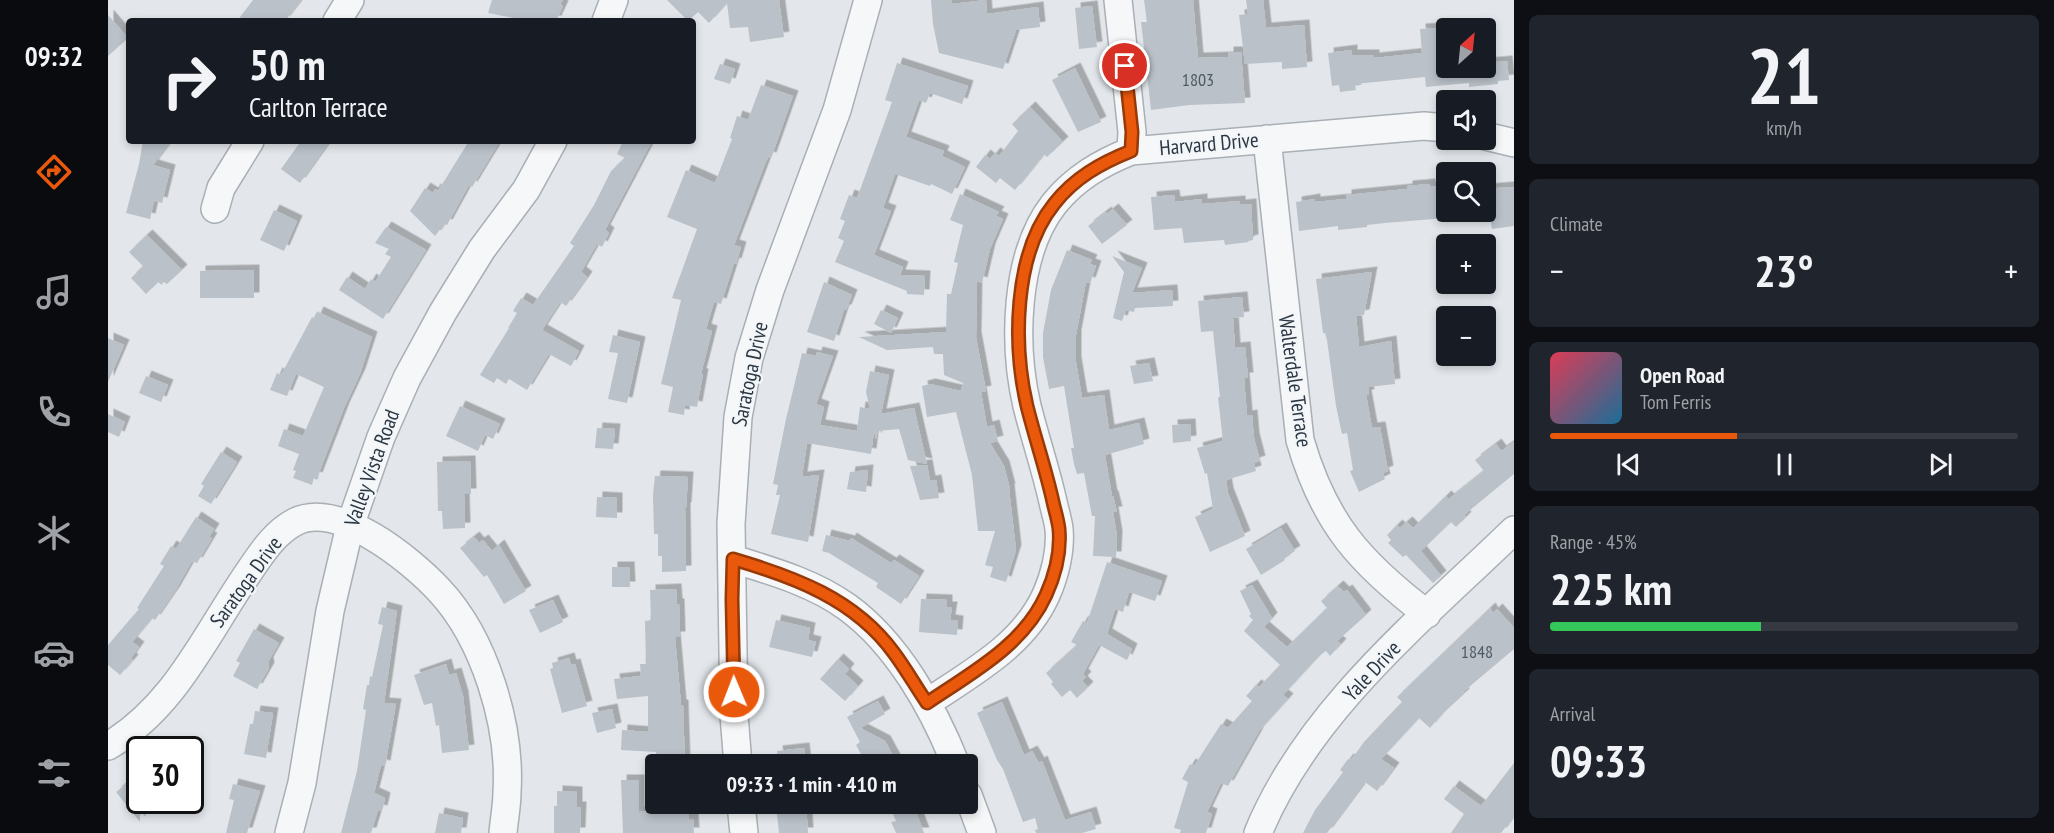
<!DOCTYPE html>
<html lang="en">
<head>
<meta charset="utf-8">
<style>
  :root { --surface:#171b24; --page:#20242c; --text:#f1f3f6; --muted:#9ea1a6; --line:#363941; --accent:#ea580c }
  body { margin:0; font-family:"PT Sans Narrow",sans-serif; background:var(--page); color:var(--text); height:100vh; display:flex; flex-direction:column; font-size:22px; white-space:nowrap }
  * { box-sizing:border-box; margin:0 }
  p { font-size:20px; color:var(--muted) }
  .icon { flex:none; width:33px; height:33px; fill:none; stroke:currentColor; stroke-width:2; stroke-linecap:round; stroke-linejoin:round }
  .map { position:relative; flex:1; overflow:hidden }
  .drawer { display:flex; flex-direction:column; gap:15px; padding:15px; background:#0d0f14; width:540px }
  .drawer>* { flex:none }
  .guide { position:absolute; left:18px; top:18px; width:570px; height:126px; border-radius:6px; box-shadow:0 3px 9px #0003; background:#171b24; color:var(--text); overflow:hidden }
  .needle { width:39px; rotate:27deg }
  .tools { position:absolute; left:1328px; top:18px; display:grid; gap:12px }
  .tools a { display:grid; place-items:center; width:60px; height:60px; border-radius:6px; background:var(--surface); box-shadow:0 3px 9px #0003; font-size:30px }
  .speed { position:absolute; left:18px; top:736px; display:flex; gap:12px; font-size:30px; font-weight:700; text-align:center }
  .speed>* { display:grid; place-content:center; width:78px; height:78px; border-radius:50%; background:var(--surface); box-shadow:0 3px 9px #0003; line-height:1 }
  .speed .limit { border:3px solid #111; border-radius:9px; background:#fff; color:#111 }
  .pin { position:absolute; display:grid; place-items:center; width:51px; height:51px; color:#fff; margin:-26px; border:3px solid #fff; border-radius:50%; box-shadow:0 2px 6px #0007 }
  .me { position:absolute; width:66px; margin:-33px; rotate:359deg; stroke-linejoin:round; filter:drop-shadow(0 0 4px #0008) }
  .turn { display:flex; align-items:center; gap:21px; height:126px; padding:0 24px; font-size:27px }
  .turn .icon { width:78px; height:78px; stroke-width:2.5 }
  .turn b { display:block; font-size:42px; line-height:51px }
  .big { font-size:45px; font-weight:800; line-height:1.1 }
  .drawer .card { flex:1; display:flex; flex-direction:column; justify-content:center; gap:9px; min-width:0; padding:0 21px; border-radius:9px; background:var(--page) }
  .drawer .dial { align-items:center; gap:0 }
  .dial b { font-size:78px; line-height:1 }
  .song { display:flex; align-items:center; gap:18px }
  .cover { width:72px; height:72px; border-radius:9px; background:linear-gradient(135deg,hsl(350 70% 55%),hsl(200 70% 35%)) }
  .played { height:6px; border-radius:3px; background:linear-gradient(90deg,var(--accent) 40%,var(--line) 40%) }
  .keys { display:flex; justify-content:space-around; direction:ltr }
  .heat { display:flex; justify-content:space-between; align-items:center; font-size:33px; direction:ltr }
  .charge { height:9px; border-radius:4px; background:linear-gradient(90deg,#34c759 45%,var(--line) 0) }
  .trip { position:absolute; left:537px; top:754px; width:333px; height:60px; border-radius:6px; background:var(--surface); box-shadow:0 3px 9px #0003; font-weight:800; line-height:60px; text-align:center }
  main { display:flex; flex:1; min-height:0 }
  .menu { display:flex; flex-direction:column; width:108px; justify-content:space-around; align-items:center; background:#090b0e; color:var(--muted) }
  .menu .icon { width:42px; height:42px }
  .menu .on { color:var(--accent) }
  .menu b { font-size:27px; color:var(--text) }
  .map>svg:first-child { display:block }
  .building { fill:#bac1c8; filter:url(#shadow) }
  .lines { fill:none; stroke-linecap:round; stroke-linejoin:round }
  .minor-casing { stroke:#a8afb5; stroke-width:30 }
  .minor { stroke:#f6f7f9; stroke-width:27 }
  .route-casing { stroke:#983908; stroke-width:15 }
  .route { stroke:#ea580c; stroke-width:10 }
  .labels { text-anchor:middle; stroke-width:4.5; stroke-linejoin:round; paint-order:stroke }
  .number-label { font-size:18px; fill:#4f5a64 }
  .street-label { font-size:21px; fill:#2b3743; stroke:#f3f6f8 }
</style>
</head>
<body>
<main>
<nav class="menu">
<b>09:32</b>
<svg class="icon on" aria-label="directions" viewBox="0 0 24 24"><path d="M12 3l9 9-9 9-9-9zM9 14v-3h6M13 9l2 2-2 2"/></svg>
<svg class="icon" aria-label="music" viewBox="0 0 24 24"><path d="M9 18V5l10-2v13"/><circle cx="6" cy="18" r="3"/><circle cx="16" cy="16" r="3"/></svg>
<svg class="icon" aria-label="phone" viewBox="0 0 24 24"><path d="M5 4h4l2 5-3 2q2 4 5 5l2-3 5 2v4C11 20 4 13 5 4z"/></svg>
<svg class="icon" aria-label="climate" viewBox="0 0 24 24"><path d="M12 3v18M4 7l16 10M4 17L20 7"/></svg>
<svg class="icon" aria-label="car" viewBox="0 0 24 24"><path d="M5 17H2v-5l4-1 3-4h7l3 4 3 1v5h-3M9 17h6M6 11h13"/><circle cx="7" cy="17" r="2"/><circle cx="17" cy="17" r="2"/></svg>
<svg class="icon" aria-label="filters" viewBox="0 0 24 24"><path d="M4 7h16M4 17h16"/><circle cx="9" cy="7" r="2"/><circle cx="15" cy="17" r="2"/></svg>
</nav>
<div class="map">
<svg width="1406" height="833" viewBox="0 0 1406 833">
  <defs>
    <filter id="shadow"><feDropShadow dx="5.5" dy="-5.5" stdDeviation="0" flood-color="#0004"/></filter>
  </defs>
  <rect width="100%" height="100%" fill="#e3e7eb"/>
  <path class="building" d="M145 0H193L177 21H129Z
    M384 0H455L452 4 455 6 448 21H421L380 13Z
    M559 0H671L676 37 642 42 640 27 622 28 619 3 601 23 590 12 580 21Z
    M823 0H843L844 4 878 0 879 14 930 7 932 27 908 30 895 69 831 53 825 24Z
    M1036 0H1085L1090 58 1120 57V52H1133L1137 103 1081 105 1043 110 1033 22H1039Z
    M1138 0H1155L1158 28 1196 25 1199 67 1174 69V62L1137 64 1131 15 1140 14Z
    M984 6 989 47 971 49 967 8Z
    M0 15 20 38 0 56Z
    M1329 28 1330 33 1338 32V68H1377V63L1399 61 1401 80 1390 81V84L1361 87V83L1318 87 1317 77 1247 84 1248 90 1232 92 1231 85 1224 86 1220 53 1244 50V55H1266V58L1314 53 1312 29Z
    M789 63 860 86 854 104 822 93 818 103 811 100 798 137 836 151 834 156 857 167 844 194 823 184 822 186 787 174 775 208 783 211 766 255 795 267 792 275 817 276 816 295 799 294V291L727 262 736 241 730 238 737 221 732 219 741 195 749 198 784 102 777 100Z
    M612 64 627 69 622 84 606 79Z
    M967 68 993 122 970 132 944 80Z
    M653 85 685 96 663 158 660 157 657 164 626 245 633 247 628 264 626 263 613 304 606 302 598 329 604 331 593 374H595L589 407 577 405 576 415 560 412 565 387 553 384 573 300 564 298 589 229 559 217 578 170 607 183 624 139 622 138 629 116 640 120Z
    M922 107 955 142 939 157 936 154 907 190 892 178 888 183 868 167 877 155 882 159 887 153 891 156 910 131 904 124Z
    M35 141H63L45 165 62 170 54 203 46 201 42 219 18 213 31 164Z
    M193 141H222L192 183 173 169Z
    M361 141H392L364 187 361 185 339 225 336 224 327 236 302 211 317 188 325 193 327 189 330 191Z
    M515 141H544L497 230 501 233 494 247 489 244 473 272 479 277 458 306 452 302 434 330 471 351 463 366 441 354 419 390 401 379 398 384 389 378 386 383 372 375 401 328H400L409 313 405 311 413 298 425 305 466 246 462 243 486 205 503 171 517 158 509 154Z
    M1322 184V187L1331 186V189L1338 188V218L1277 223 1259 225V227L1230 230V226L1191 231 1188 202 1207 199V202L1238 199V195L1299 189V186Z
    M1400 187H1406V226L1384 229 1378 189Z
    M852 194 891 212 888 216 895 219 882 249 874 283 869 281 868 337 878 391 873 392 879 427 886 425 890 441 882 443 896 466 902 489H901L908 550 898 582 882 577 885 567 877 565 887 531H870L864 475 848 412 819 417 814 386 822 384 853 391 855 383 836 375 835 354H826L825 347 779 350 751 337 838 332 839 294H843L850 263 846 262 855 225 842 220Z
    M1066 195 1067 202 1094 199V204L1132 201V205L1143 204 1145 240 1140 241 1141 242 1117 245 1116 240 1076 243 1074 228 1046 230 1043 197Z
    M1005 209 1019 225 994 244 980 226 998 212 999 214Z
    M166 210 189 221 176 251 152 240Z
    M278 227 318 250 275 319 231 290 239 277 257 289 263 279 267 282 283 257 277 254 281 249 267 243Z
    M39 235 74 270 59 284 55 282 54 285 50 282 38 294 23 278 35 266 21 252Z
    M959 250 984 260 982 264 988 266 982 283 978 282 968 335V362L974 398 996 395 1001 430 1031 423 1036 444 997 455 1004 496H1005L1009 512H1005L1009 536 1008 557 985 556 987 516H984L976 473 969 474 966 464 963 448H966L956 386 941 389 935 357V333L943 290Z
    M1004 256 1034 268 1024 293 1064 290 1065 306 1027 308 1026 312 1018 310 1014 321 1005 318 1016 272Z
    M146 270V298H92V271Z
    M1264 272 1256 315 1248 316 1251 347 1283 341 1287 384 1260 387 1261 395H1258L1264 428 1272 427 1280 471 1275 473 1277 479 1251 492 1242 471 1245 470 1239 433 1234 434 1228 406 1219 340 1217 333H1215L1208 279Z
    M716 282 744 295 738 310H736L726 341 699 332Z
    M1134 297 1136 317 1125 318 1127 348 1137 347 1140 378H1136L1139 416 1144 415 1146 438 1152 461 1146 463 1148 471 1118 480 1120 493 1137 536 1102 552 1087 517 1105 509 1099 473 1097 474 1089 448 1115 441 1110 397H1112L1105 331 1093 332 1090 301Z
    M773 310 790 318 783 333 766 324Z
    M210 312 264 337 252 374 236 408 209 478 206 477 204 485 185 478 188 471 185 470 191 454 170 446 176 429 195 436 216 387 188 374 179 396 162 390 169 373 173 375 204 317 207 319Z
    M505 335 532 342 519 403 500 399 510 353 501 352Z
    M0 338 16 345 0 382Z
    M709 352 725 356 708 404 716 407 712 425 749 431 752 407 762 409 758 392 762 371 781 375 773 414 806 408 819 464 800 460 791 429 770 431 768 439 766 431 763 454 699 443 694 477 711 475 700 542 663 534 672 495H668L670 485 665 484 678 419 694 353 708 356Z
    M1041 363 1045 381 1026 384 1022 366Z
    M38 376 60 385 53 402 31 393Z
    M352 406 392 424 385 439 377 435 370 451 338 436Z
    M0 414 17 422 11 437 0 432Z
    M1082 424 1083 441 1065 443 1064 425Z
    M489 428 507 429 505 449 487 448Z
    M1406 442V474L1356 515 1358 517 1348 527 1343 522 1313 551 1333 576 1325 583 1298 555 1295 557 1280 543 1283 540 1279 535 1289 525 1292 528 1299 522 1305 528 1338 496 1341 499 1376 471 1367 460 1388 444 1393 451Z
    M113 452 129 462 103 504 90 496 96 486 93 484Z
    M362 461 363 494H356L357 528 335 529 334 511H330L329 462Z
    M819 465 822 481 828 480 831 498 812 500 802 466Z
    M760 470 758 492 739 489 742 472Z
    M547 476 580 477 578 508H577L578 571 554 572V556H550V534H546L545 495Z
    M489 497 509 498V518L488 517Z
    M88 517 106 529 101 537 104 538 89 563 84 561 67 591 47 620 44 618 24 642 31 647 23 658 25 660 12 675 0 665V645L31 609 29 608 56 566 52 564 63 546 68 549Z
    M1173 528 1187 551 1176 558 1177 560 1153 575 1138 549Z
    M718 535 742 541 743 538 783 563 786 560 811 576 793 604 768 587 770 583 721 553 714 551Z
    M366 537 371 543 375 540 384 551 391 545 418 591 396 604 379 575 376 577 352 548Z
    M999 562 1054 581 1047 601 1021 592 1015 612 1007 609 999 634 1024 649 1019 660 991 645 975 674 978 677 974 681 980 687 969 698 962 690 954 697 943 684 945 682 938 673 969 645 963 642 975 621 979 623Z
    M504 567H521L522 587H504Z
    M1144 585 1164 618 1156 627 1179 647 1219 608 1213 601 1230 586 1236 592 1239 590 1258 615 1229 641 1233 644 1222 656 1218 651 1211 656 1175 695 1180 699 1151 731 1120 786 1113 783 1099 812 1104 814 1098 833H1072L1073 830 1066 828 1080 782 1074 779 1082 764 1086 766 1113 724 1120 728 1144 701 1138 696 1148 685 1151 687 1172 665 1136 631 1145 620 1141 616 1143 614 1132 591Z
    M568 589 569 604H571L572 637H567L573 705H575L577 765H549L548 752 513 750 514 730 540 732V696L509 699 506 679 533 676 532 664H538L537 621 543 620 542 590Z
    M813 599 839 600V607H844L842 620 850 621 849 635 811 632Z
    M445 600 455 622 432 633 421 610Z
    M274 607 289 611 276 703 288 704 277 766 273 765 266 793 277 798 274 811 270 810 263 833H233L249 771 258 710 255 709 259 685H261L262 676 264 677 275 625 270 624Z
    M1382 608 1385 613 1389 609 1406 628V649L1355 692 1356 694 1333 715 1322 728 1311 718 1273 759 1286 768 1269 791 1257 782 1219 833H1195L1207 810 1235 772 1232 770 1240 759 1243 760 1256 742 1294 702 1289 697Z
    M668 620 702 628 700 640 708 642 704 657 661 647Z
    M146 629 171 643 160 662 161 668 149 689 125 676 132 663 128 661Z
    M461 658 463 665 467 664 479 706 454 713 442 669 445 668 444 663Z
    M730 659 741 669 737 674 750 686 737 701 712 679Z
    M338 664 341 675 348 673 355 696 361 750 334 753 331 725 328 726 324 703 316 705 306 675Z
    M770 701 777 714 752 728 777 741 790 765H759L748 745 752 742 739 717Z
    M894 702 916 755 924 751 931 763 934 761 957 820 983 812 988 829 974 833H928L927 830 930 829 927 818 915 822 895 769 889 760 869 713Z
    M504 709 508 728 489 733 484 713Z
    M147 711 165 713 158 758 136 754 142 724H145Z
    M696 748 698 765H671L669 751Z
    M1406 763V816L1393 833H1343L1356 814 1336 799 1346 786 1373 806Z
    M32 773V801H49L32 815V822L8 792Z
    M513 780H531V812L579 809 581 819H585L586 833H515Z
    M125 784 152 791 139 833H118L126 800 121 799Z
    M449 791 469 792V807H473L472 833H446V806H449Z
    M698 804 700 833H671L668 805Z
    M781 804H805L816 833H788L783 822 788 821Z
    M331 813 355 818 353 833H327Z"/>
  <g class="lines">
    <g class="minor-casing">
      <path id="minor" d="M1010 0 1024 132 1023 151
        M229 21 242 0
        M498 21 506 0
        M1377 136 1406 143
        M1159 139 1192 440C1216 523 1252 563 1319 614
        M107 209 113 188 142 141
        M625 559C664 571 706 583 739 607 789 643 826 709 848 765
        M819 703C863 673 915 646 938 595 947 575 953 550 951 529 950 520 947 511 945 502 938 470 927 438 919 406 905 346 906 255 946 204 967 178 993 163 1023 151L1316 126 1338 128
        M0 746C65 708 95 640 136 579 150 559 164 534 187 522 230 500 303 560 331 590 377 639 403 726 399 792 399 806 396 820 395 833
        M630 765 626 715 623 524 630 417 641 358 662 290 729 110 760 0
        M860 795 874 833
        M633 804 636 833
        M181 833 194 783 222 611 242 526 273 437 299 378 335 312 374 249 418 190 445 141
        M1150 833C1200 711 1313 620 1406 530"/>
    </g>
    <use href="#minor" class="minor"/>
  </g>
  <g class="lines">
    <g class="route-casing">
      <path id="route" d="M626 692 624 599 625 559C686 577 747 599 786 653 798 669 808 687 819 703 863 673 915 646 938 595 947 575 953 551 951 529 950 520 947 511 945 502 938 470 927 438 919 406 905 346 905 255 946 204 966 178 993 163 1023 151L1024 132 1017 66"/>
    </g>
    <use href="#route" class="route"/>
  </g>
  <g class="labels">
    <g class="number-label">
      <text x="1090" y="86">1803</text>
      <text x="1369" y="658">1848</text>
    </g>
    <g class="street-label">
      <text transform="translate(1101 144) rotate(-5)" y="7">Harvard Drive</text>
      <text transform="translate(642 374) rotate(-78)" y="7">Saratoga Drive</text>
      <text transform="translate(1187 381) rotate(82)" y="7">Walterdale Terrace</text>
      <text transform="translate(264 468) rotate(-70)" y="7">Valley Vista Road</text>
      <text transform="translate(138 582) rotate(-54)" y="7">Saratoga Drive</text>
      <text transform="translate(1264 671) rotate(-47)" y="7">Yale Drive</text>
    </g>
  </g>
</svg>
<div class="tools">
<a><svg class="needle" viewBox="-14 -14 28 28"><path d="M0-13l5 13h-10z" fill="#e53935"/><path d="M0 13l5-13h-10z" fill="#9ea1a6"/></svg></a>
<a><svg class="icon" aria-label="sound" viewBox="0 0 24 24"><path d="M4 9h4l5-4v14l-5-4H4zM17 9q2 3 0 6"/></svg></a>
<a><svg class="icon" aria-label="search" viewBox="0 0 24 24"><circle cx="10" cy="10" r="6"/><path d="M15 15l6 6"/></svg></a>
<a>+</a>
<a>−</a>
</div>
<div class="speed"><div class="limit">30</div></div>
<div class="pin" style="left:1017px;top:66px;background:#d93025"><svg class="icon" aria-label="arrive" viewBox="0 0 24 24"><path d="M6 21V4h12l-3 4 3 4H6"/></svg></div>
<svg class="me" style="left:626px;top:692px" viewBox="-20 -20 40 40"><circle r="17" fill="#ea580c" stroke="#fff" stroke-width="3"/><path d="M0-11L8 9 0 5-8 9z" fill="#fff"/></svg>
<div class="trip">09:33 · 1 min · 410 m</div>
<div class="guide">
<div class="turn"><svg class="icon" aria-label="right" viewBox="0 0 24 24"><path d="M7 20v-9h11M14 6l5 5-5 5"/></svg><div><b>50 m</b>Carlton Terrace</div></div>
</div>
</div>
<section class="drawer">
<div class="card dial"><b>21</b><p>km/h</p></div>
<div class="card"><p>Climate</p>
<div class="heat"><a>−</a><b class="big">23°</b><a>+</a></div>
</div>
<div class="card">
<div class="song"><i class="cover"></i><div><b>Open Road</b><p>Tom Ferris</p></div></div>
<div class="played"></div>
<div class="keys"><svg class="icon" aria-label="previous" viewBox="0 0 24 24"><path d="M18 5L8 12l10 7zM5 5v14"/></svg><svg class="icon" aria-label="pause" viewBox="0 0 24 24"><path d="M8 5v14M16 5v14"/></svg><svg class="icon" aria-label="next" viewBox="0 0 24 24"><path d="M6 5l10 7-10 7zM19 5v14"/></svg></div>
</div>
<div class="card"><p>Range · 45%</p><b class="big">225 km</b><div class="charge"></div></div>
<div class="card"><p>Arrival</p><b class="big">09:33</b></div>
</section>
</main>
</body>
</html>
